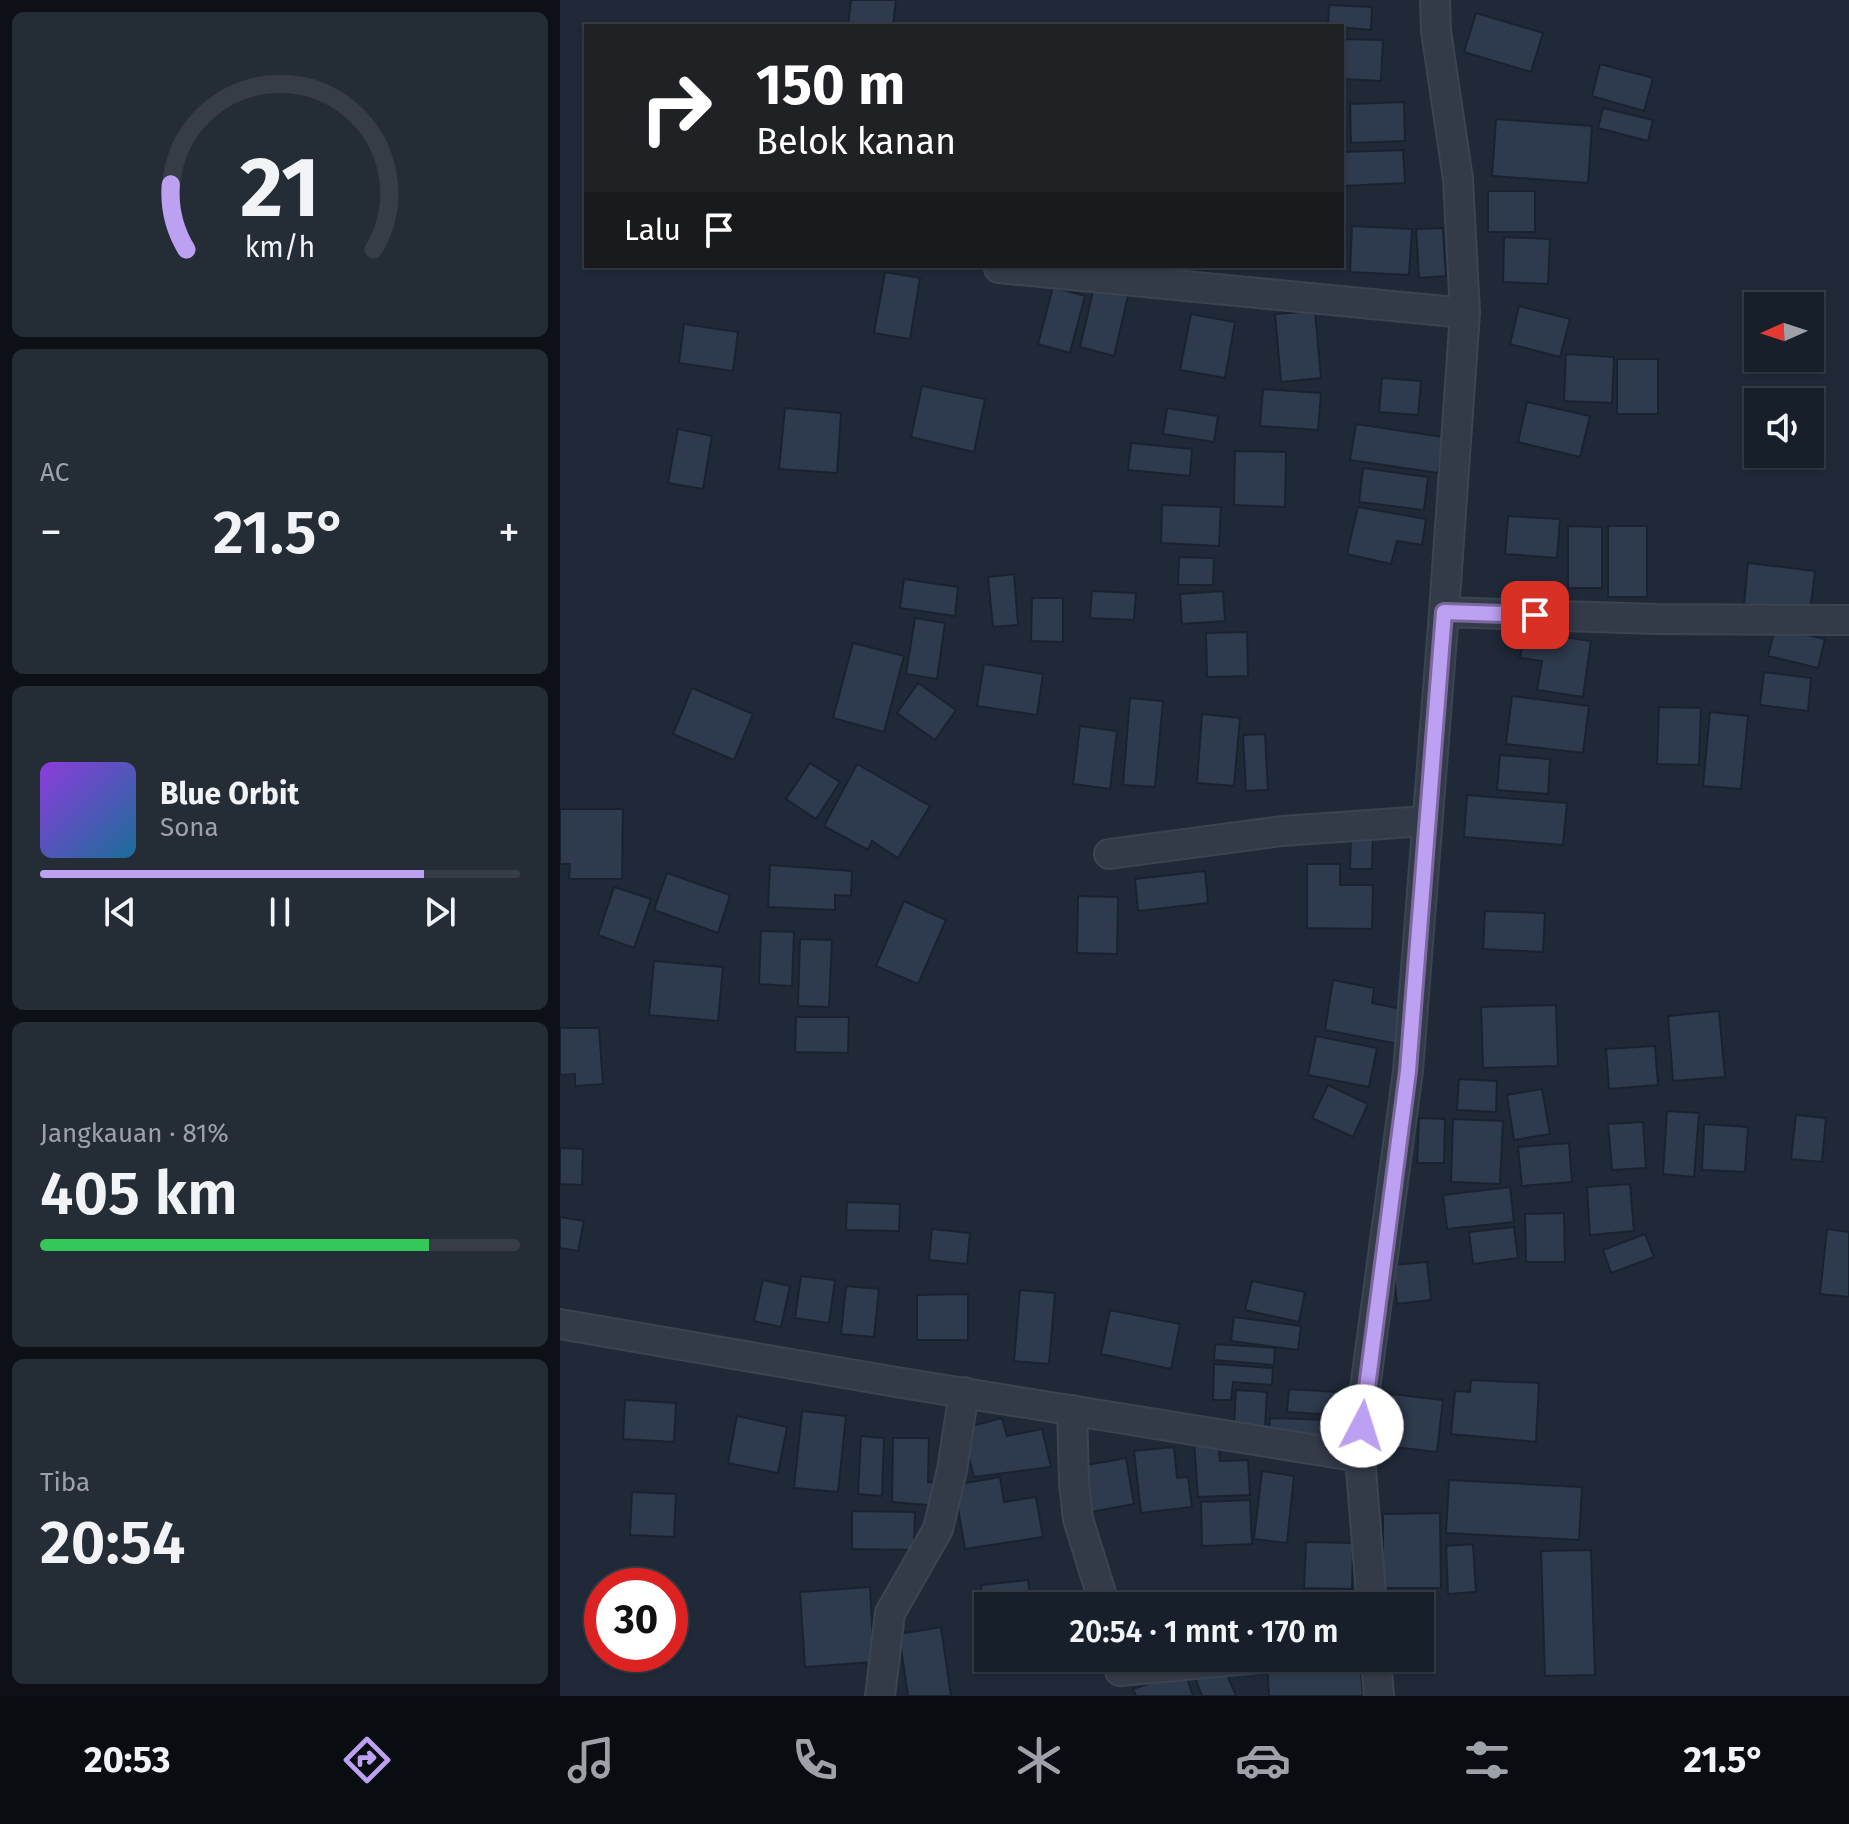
<!DOCTYPE html>
<html lang="id">
<head>
<meta charset="utf-8">
<style>
  :root { --surface:#171f2a; --page:#242c36; --text:#f1f3f6; --muted:#9ea2a8; --line:#363d47; --accent:#bca0f2 }
  body { margin:0; font-family:"Fira Sans",sans-serif; background:var(--page); color:var(--text); height:100vh; display:flex; flex-direction:column; font-size:30px; white-space:nowrap }
  * { box-sizing:border-box; margin:0 }
  p { font-size:26px; color:var(--muted) }
  .icon { flex:none; width:44px; height:44px; fill:none; stroke:currentColor; stroke-width:2; stroke-linecap:round; stroke-linejoin:round }
  .map { position:relative; flex:1; overflow:hidden }
  .drawer { display:flex; flex-direction:column; gap:12px; padding:12px; background:#0d1117; width:560px }
  .drawer>* { flex:none }
  .guide { position:absolute; left:24px; top:24px; width:760px; height:244px; border-radius:0px; box-shadow:0 2px 6px #0004,0 0 0 2px var(--line); background:#202124; color:#fff; overflow:hidden }
  .needle { width:52px; rotate:267deg }
  .controls { position:absolute; left:1184px; top:292px; display:grid; gap:16px }
  .controls a { display:grid; place-items:center; width:80px; height:80px; border-radius:0px; background:var(--surface); box-shadow:0 2px 6px #0004,0 0 0 2px var(--line); font-size:40px }
  .speed { position:absolute; left:24px; top:1568px; display:flex; gap:16px; font-size:40px; font-weight:700; text-align:center }
  .speed>* { display:grid; place-content:center; width:104px; height:104px; border-radius:50%; background:var(--surface); box-shadow:0 2px 6px #0004,0 0 0 2px var(--line); line-height:1 }
  .speed .limit { border:12px solid #d22; background:#fff; color:#111 }
  .pin { position:absolute; display:grid; place-items:center; width:68px; height:68px; color:#fff; margin:-34px; border-radius:16px; box-shadow:0 4px 12px #0006 }
  .me { position:absolute; width:88px; margin:-44px; rotate:5deg; stroke-linejoin:round; filter:drop-shadow(0 0 6px #0008) }
  .turn { display:flex; align-items:center; gap:28px; height:168px; padding:0 40px; font-size:36px }
  .turn .icon { width:104px; height:104px; stroke-width:2.5 }
  .turn b { display:block; font-size:56px; line-height:68px }
  .then { display:flex; align-items:center; height:76px; padding:0 40px; background:#0003; gap:16px; font-size:30px }
  .big { font-size:60px; font-weight:600; line-height:1.1 }
  .drawer .tile { flex:1; display:flex; flex-direction:column; justify-content:center; gap:12px; min-width:0; padding:0 28px; border-radius:12px; background:var(--page) }
  .drawer .dial { align-items:center; gap:0 }
  .dial svg { height:208px; overflow:visible; fill:none; stroke:var(--line); stroke-width:7; stroke-linecap:round; text-anchor:middle }
  .dial text { fill:var(--text); stroke:none }
  .song { display:flex; align-items:center; gap:24px }
  .cover { width:96px; height:96px; border-radius:12px; background:linear-gradient(135deg,hsl(270 70% 55%),hsl(200 70% 35%)) }
  .played { height:8px; border-radius:4px; background:linear-gradient(90deg,var(--accent) 80%,var(--line) 80%) }
  .keys { display:flex; justify-content:space-around; direction:ltr }
  .heat { display:flex; justify-content:space-between; align-items:center; font-size:44px; direction:ltr }
  .charge { height:12px; border-radius:6px; background:linear-gradient(90deg,#34c759 81%,var(--line) 0) }
  .trip { position:absolute; left:414px; top:1592px; width:460px; height:80px; border-radius:0px; background:var(--surface); box-shadow:0 2px 6px #0004,0 0 0 2px var(--line); font-weight:600; line-height:80px; text-align:center }
  .tab-bar { display:flex; height:128px; justify-content:space-around; align-items:center; background:#090c11; color:var(--muted) }
  .tab-bar .icon { width:56px; height:56px }
  .tab-bar .current { color:var(--accent) }
  .tab-bar b { font-size:36px; color:var(--text) }
  main { display:flex; flex:1; min-height:0 }
  .map>svg:first-child { display:block }
  .building { fill:#2e3a4d; stroke:#1a222f; stroke-width:2 }
  .lines { fill:none; stroke-linecap:round; stroke-linejoin:round }
  .minor-casing { stroke:#3c4452; stroke-width:32 }
  .minor { stroke:#333b49; stroke-width:28 }
  .route-casing { stroke:#7a689d; stroke-width:20 }
  .route { stroke:#bca0f2; stroke-width:14 }
</style>
</head>
<body>
<main>
<section class="drawer">
<div class="tile dial"><svg viewBox="0 0 100 80">
<path d="M14 69A42 42 0 1 1 86 69"/>
<path d="M14 69A42 42 0 0 1 8 44" stroke="#bca0f2"/>
<text x="50" y="56" font-size="32" font-weight="700">21</text>
<text x="50" y="72" font-size="11">km/h</text>
</svg></div>
<div class="tile"><p>AC</p>
<div class="heat"><a>−</a><b class="big">21.5°</b><a>+</a></div>
</div>
<div class="tile">
<div class="song"><i class="cover"></i><div><b>Blue Orbit</b><p>Sona</p></div></div>
<div class="played"></div>
<div class="keys"><svg class="icon" aria-label="previous" viewBox="0 0 24 24"><path d="M18 5L8 12l10 7zM5 5v14"/></svg><svg class="icon" aria-label="pause" viewBox="0 0 24 24"><path d="M8 5v14M16 5v14"/></svg><svg class="icon" aria-label="next" viewBox="0 0 24 24"><path d="M6 5l10 7-10 7zM19 5v14"/></svg></div>
</div>
<div class="tile"><p>Jangkauan · 81%</p><b class="big">405 km</b><div class="charge"></div></div>
<div class="tile"><p>Tiba</p><b class="big">20:54</b></div>
</section>
<div class="map">
<svg width="1289" height="1696" viewBox="0 0 1289 1696">
  <rect width="100%" height="100%" fill="#1f2938"/>
  <path class="building" d="M291 0H336L333 26H288Z
    M769 5 812 7 811 30 768 26Z
    M916 13 983 33 971 72 904 52Z
    M782 39 823 40 821 81 782 79Z
    M1040 64 1093 78 1084 111 1032 96Z
    M844 102 845 141 791 143 790 104Z
    M1043 108 1093 120 1088 141 1038 128Z
    M936 119 1032 126 1028 183 932 176Z
    M843 150 845 183 782 186V152Z
    M928 191H975V232H928Z
    M792 226 852 229 849 275 790 272Z
    M883 228 886 276 859 278 856 229Z
    M944 237 990 239 988 284 943 282Z
    M325 272 360 278 350 339 314 333Z
    M493 287 525 296 510 353 478 344Z
    M534 287 568 296 554 356 520 347Z
    M959 306 1010 319 1000 357 950 344Z
    M755 311 761 378 721 382 715 314Z
    M631 314 675 322 665 378 620 370Z
    M124 324 178 332 173 371 119 363Z
    M1006 354 1054 357 1052 403 1004 401Z
    M1057 359H1098V414H1057Z
    M822 378 861 381 858 415 819 412Z
    M362 386 425 399 414 452 351 437Z
    M703 389 761 393 758 430 700 426Z
    M967 402 1030 416 1020 457 958 442Z
    M225 408 281 413 277 473 219 469Z
    M607 408 658 416 654 442 603 434Z
    M796 424 883 437 878 473 790 460Z
    M118 429 152 436 143 489 108 483Z
    M571 443 632 449 630 476 568 470Z
    M675 451 726 452 725 507 674 505Z
    M803 468 868 477 864 510 799 502Z
    M602 505 661 507 659 546 601 543Z
    M798 507 866 519 862 545 837 541 831 564 787 554Z
    M948 516 1000 519 997 558 945 554Z
    M1008 526 1042 527V588H1008Z
    M1048 526H1087V597H1048Z
    M619 557 654 558 653 585H618Z
    M1188 563 1255 571 1250 612 1184 604Z
    M454 574 458 625 433 627 428 577Z
    M344 579 398 587 395 616 340 608Z
    M532 591 576 593 574 620 530 618Z
    M663 591 665 621 622 624 620 594Z
    M472 598H503V642L471 641Z
    M355 618 385 623 377 679 346 674Z
    M1215 628 1265 639 1258 668 1208 656Z
    M964 631 1031 641 1023 697 977 690 982 661 960 658Z
    M687 632 688 676 647 677 646 633Z
    M293 643 344 656 324 732 273 718Z
    M424 664 483 674 477 715 417 706Z
    M1204 672 1251 678 1248 711 1200 705Z
    M358 683 396 710 375 740 337 713Z
    M132 688 193 714 174 760 113 734Z
    M952 696 1029 706 1023 753 946 744Z
    M570 698 603 701 595 787 563 785Z
    M1099 707 1141 708 1139 765 1097 764Z
    M1150 712 1188 716 1181 789 1143 786Z
    M642 714 680 718 674 786 637 783Z
    M520 726 557 731 550 789 513 784Z
    M705 734 708 790 686 791 683 735Z
    M940 755 990 759 988 794 937 790Z
    M250 763 280 782 256 819 226 799Z
    M297 764 370 806 338 858 312 841 308 850 264 826Z
    M907 795 1007 803 1003 845 904 837Z
    M0 809H63L62 879H9L10 864H0Z
    M791 834H813L812 869H790Z
    M747 864H780V885H813L812 929 747 928Z
    M210 865 292 871 291 896 275 895V910L208 907Z
    M645 871 648 903 578 911 575 879Z
    M107 873 170 895 158 933 94 910Z
    M54 887 91 899 74 948 38 935Z
    M518 896 558 897 557 954 517 953Z
    M344 901 386 920 358 984 316 966Z
    M925 911 985 913 983 952 923 949Z
    M201 931 234 932 232 986 199 984Z
    M240 939 272 940 269 1007 238 1006Z
    M94 961 163 967 158 1021 89 1015Z
    M773 980 814 988 812 1003 846 1010 838 1044 765 1030Z
    M996 1005 998 1066 923 1068 921 1007Z
    M1159 1011 1165 1077 1113 1081 1108 1016Z
    M236 1017H289L288 1053 235 1052Z
    M0 1028H39L43 1084 15 1086V1074L0 1075Z
    M756 1036 817 1048 809 1087 748 1075Z
    M1095 1046 1098 1085 1049 1089 1046 1049Z
    M899 1079 937 1081 936 1112 897 1110Z
    M768 1085 808 1104 793 1137 752 1118Z
    M982 1089 990 1134 954 1140 947 1095Z
    M1107 1111 1139 1113 1134 1177 1103 1174Z
    M1236 1115 1266 1118 1262 1162 1231 1159Z
    M859 1118 885 1119 884 1163H857Z
    M893 1119 943 1121 940 1184 891 1182Z
    M1083 1122 1086 1168 1052 1170 1048 1124Z
    M1144 1124 1188 1127 1185 1172 1142 1170Z
    M1009 1143 1012 1182 962 1186 958 1147Z
    M0 1148 23 1149 22 1185 0 1184Z
    M1070 1184 1074 1231 1030 1235 1027 1187Z
    M950 1187 954 1222 887 1229 883 1195Z
    M287 1202 340 1204 339 1231 286 1230Z
    M1004 1213 1005 1262H966L965 1214Z
    M0 1217 24 1221 18 1251 0 1248Z
    M954 1227 958 1258 913 1264 909 1232Z
    M372 1229 410 1233 407 1264 369 1260Z
    M1267 1229 1289 1232V1297L1260 1294Z
    M1085 1234 1094 1257 1051 1273 1043 1250Z
    M867 1262 871 1300 837 1304 833 1265Z
    M241 1276 275 1280 269 1323 235 1318Z
    M203 1280 230 1286 221 1327 194 1321Z
    M692 1281 745 1292 739 1322 685 1310Z
    M286 1286 319 1289 314 1337 281 1334Z
    M460 1290 495 1293 489 1364 454 1361Z
    M408 1294V1340H357V1295Z
    M550 1310 620 1324 611 1369 541 1354Z
    M674 1317 741 1326 738 1350 671 1341Z
    M655 1344 715 1348 714 1365 654 1360Z
    M654 1364 713 1368 712 1385 673 1382 671 1400H653Z
    M911 1380 979 1383 976 1442 891 1434 895 1391 910 1392Z
    M729 1389 777 1392 776 1415 727 1412Z
    M676 1390 707 1392 705 1427 674 1425Z
    M814 1392 883 1400 877 1452 808 1444Z
    M65 1400 116 1403 114 1442 63 1439Z
    M242 1411 286 1416 278 1492 234 1488Z
    M177 1416 227 1427 218 1473 168 1463Z
    M442 1418 447 1436 482 1429 491 1467 414 1477 401 1429Z
    M710 1418 771 1420 770 1438 709 1436Z
    M301 1436 324 1438 322 1496 298 1494Z
    M333 1438H369L368 1482 382 1483 380 1506 332 1502Z
    M658 1440 660 1461 688 1460 690 1495 638 1497 634 1442Z
    M614 1447 617 1478 628 1477 632 1507 581 1513 574 1451Z
    M566 1458 574 1504 531 1512 522 1466Z
    M702 1471 734 1476 727 1543 694 1539Z
    M440 1477 444 1502 476 1497 483 1537 405 1549 394 1485Z
    M889 1480 1022 1487 1019 1540 886 1533Z
    M72 1492 116 1494 114 1537 70 1535Z
    M690 1500 692 1544 642 1546 641 1502Z
    M292 1511 355 1512 354 1550 292 1549Z
    M880 1513 881 1588H823V1514Z
    M746 1542 793 1543 792 1589 744 1588Z
    M913 1544 916 1592 888 1594 886 1546Z
    M1031 1550 1035 1675 985 1676 981 1551Z
    M468 1580 471 1606H428V1642L421 1585Z
    M310 1587 314 1662 245 1667 240 1592Z
    M381 1627 391 1696H348L339 1634Z
    M759 1658H800L803 1696H709L707 1662Z
    M664 1667 676 1696H642L634 1674Z
    M625 1672 633 1696H576L573 1689Z"/>
  <g class="lines">
    <g class="minor-casing">
      <path id="minor" d="M439 268 905 313
        M884 612 1096 619 1289 620
        M549 854 722 831 866 821
        M0 1324 336 1382 800 1457
        M512 1410 514 1483 518 1519 545 1606
        M812 1606 800 1457 804 1396 848 1071 884 612 905 313 898 179 876 31 875 0
        M816 1658 819 1696
        M560 1671 700 1658
        M320 1696 330 1613 378 1529 392 1470 404 1392"/>
    </g>
    <use href="#minor" class="minor"/>
  </g>
  <g class="lines">
    <g class="route-casing">
      <path id="route" d="M802 1426 848 1071 884 612 975 615"/>
    </g>
    <use href="#route" class="route"/>
  </g>
</svg>
<div class="controls">
<a><svg class="needle" viewBox="-14 -14 28 28"><path d="M0-13l5 13h-10z" fill="#e53935"/><path d="M0 13l5-13h-10z" fill="#9ea2a8"/></svg></a>
<a><svg class="icon" aria-label="sound" viewBox="0 0 24 24"><path d="M4 9h4l5-4v14l-5-4H4zM17 9q2 3 0 6"/></svg></a>
</div>
<div class="speed"><div class="limit">30</div></div>
<div class="pin" style="left:975px;top:615px;background:#d93025"><svg class="icon" aria-label="arrive" viewBox="0 0 24 24"><path d="M6 21V4h12l-3 4 3 4H6"/></svg></div>
<svg class="me" style="left:802px;top:1426px" viewBox="-20 -20 40 40"><circle r="19" fill="#fff"/><path d="M0-13L10 11 0 6-10 11z" fill="#bca0f2"/></svg>
<div class="trip">20:54 · 1 mnt · 170 m</div>
<div class="guide">
<div class="turn"><svg class="icon" aria-label="right" viewBox="0 0 24 24"><path d="M7 20v-9h11M14 6l5 5-5 5"/></svg><div><b>150 m</b>Belok kanan</div></div>
<div class="then">Lalu<svg class="icon" aria-label="arrive" viewBox="0 0 24 24"><path d="M6 21V4h12l-3 4 3 4H6"/></svg></div>
</div>
</div>
</main>
<nav class="tab-bar">
<b>20:53</b>
<svg class="icon current" aria-label="directions" viewBox="0 0 24 24"><path d="M12 3l9 9-9 9-9-9zM9 14v-3h6M13 9l2 2-2 2"/></svg>
<svg class="icon" aria-label="music" viewBox="0 0 24 24"><path d="M9 18V5l10-2v13"/><circle cx="6" cy="18" r="3"/><circle cx="16" cy="16" r="3"/></svg>
<svg class="icon" aria-label="phone" viewBox="0 0 24 24"><path d="M5 4h4l2 5-3 2q2 4 5 5l2-3 5 2v4C11 20 4 13 5 4z"/></svg>
<svg class="icon" aria-label="climate" viewBox="0 0 24 24"><path d="M12 3v18M4 7l16 10M4 17L20 7"/></svg>
<svg class="icon" aria-label="car" viewBox="0 0 24 24"><path d="M5 17H2v-5l4-1 3-4h7l3 4 3 1v5h-3M9 17h6M6 11h13"/><circle cx="7" cy="17" r="2"/><circle cx="17" cy="17" r="2"/></svg>
<svg class="icon" aria-label="filters" viewBox="0 0 24 24"><path d="M4 7h16M4 17h16"/><circle cx="9" cy="7" r="2"/><circle cx="15" cy="17" r="2"/></svg>
<b>21.5°</b>
</nav>
</body>
</html>
